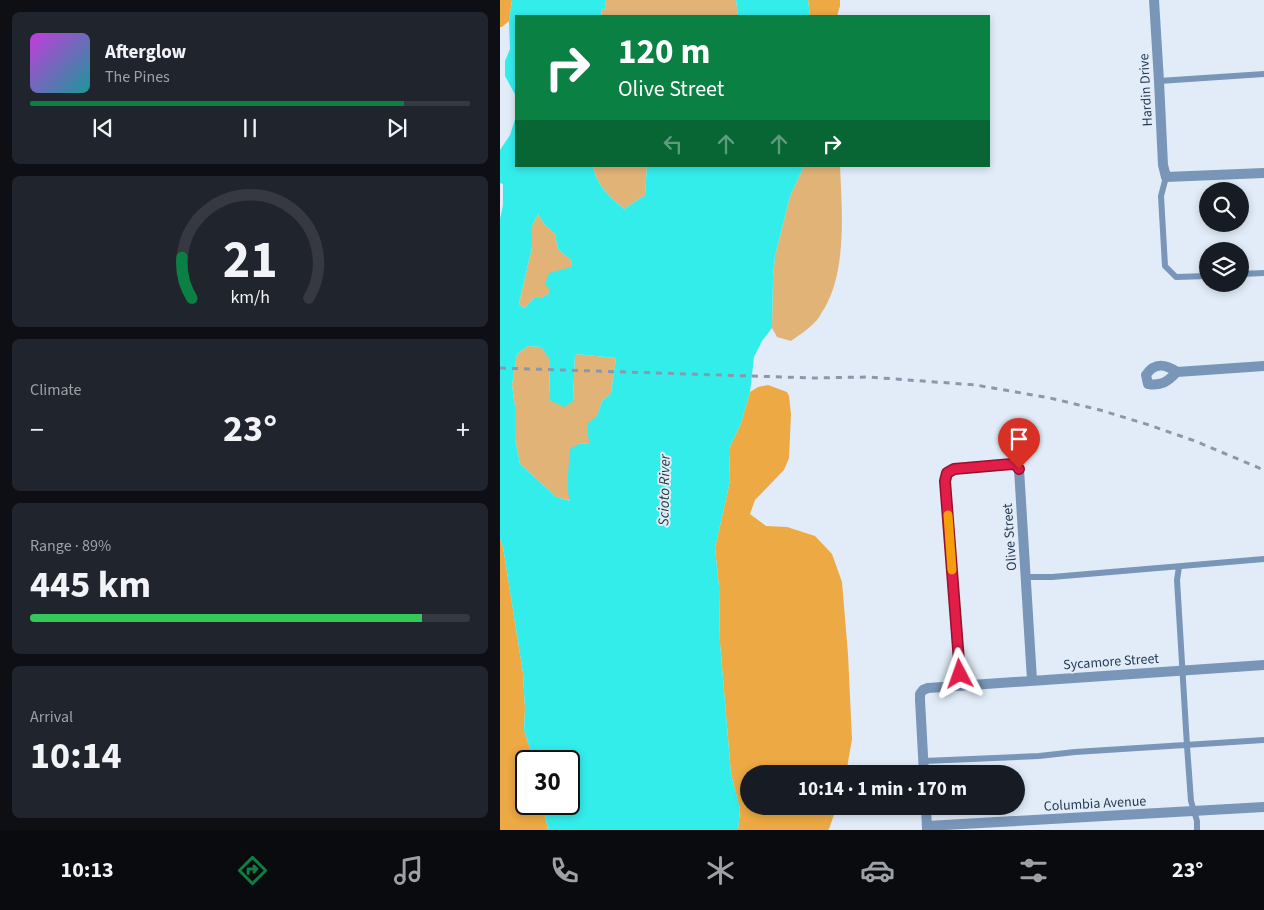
<!DOCTYPE html>
<html lang="en">
<head>
<meta charset="utf-8">
<style>
  :root { --surface:#171b24; --page:#20242c; --text:#f1f3f6; --muted:#9ea1a6; --line:#363941; --accent:#0b8043 }
  body { margin:0; font-family:"Source Sans 3",sans-serif; background:var(--page); color:var(--text); height:100vh; display:flex; flex-direction:column; font-size:19px; white-space:nowrap }
  * { box-sizing:border-box; margin:0 }
  p { font-size:16px; color:var(--muted) }
  .icon { flex:none; width:28px; height:28px; fill:none; stroke:currentColor; stroke-width:2; stroke-linecap:round; stroke-linejoin:round }
  .map { position:relative; flex:1; overflow:hidden }
  .side { display:flex; flex-direction:column; gap:12px; padding:12px; background:#0d0f14; width:500px }
  .side>* { flex:none }
  .banner { position:absolute; left:15px; top:15px; width:475px; height:152px; border-radius:0px; box-shadow:0 2px 8px #0003; background:#0b8043; color:#fff; overflow:hidden }
  .controls { position:absolute; left:699px; top:182px; display:grid; gap:10px }
  .controls a { display:grid; place-items:center; width:50px; height:50px; border-radius:50%; background:var(--surface); box-shadow:0 2px 8px #0003; font-size:25px }
  .speed { position:absolute; left:15px; top:750px; display:flex; gap:10px; font-size:25px; font-weight:700; text-align:center }
  .speed>* { display:grid; place-content:center; width:65px; height:65px; border-radius:50%; background:var(--surface); box-shadow:0 2px 8px #0003; line-height:1 }
  .speed .limit { border:2px solid #111; border-radius:8px; background:#fff; color:#111 }
  .pin { position:absolute; display:grid; place-items:center; width:42px; height:42px; color:#fff; margin:-51px -21px; border-radius:50% 50% 50% 0; rotate:-45deg; box-shadow:0 0 5px #0007 }
  .pin .icon { rotate:45deg }
  .me { position:absolute; width:55px; margin:-28px; rotate:356deg; stroke-linejoin:round; filter:drop-shadow(0 0 4px #0008) }
  .turn { display:flex; align-items:center; gap:18px; height:105px; padding:0 20px; font-size:22px }
  .turn .icon { width:65px; height:65px; stroke-width:2.5 }
  .turn b { display:block; font-size:35px; line-height:42px }
  .lanes { display:flex; align-items:center; height:48px; padding:0 20px; background:#0003; justify-content:center; gap:25px; direction:ltr }
  .lanes .off { opacity:.35 }
  .big { font-size:38px; font-weight:700; line-height:1.1 }
  .side .card { flex:1; display:flex; flex-direction:column; justify-content:center; gap:8px; min-width:0; padding:0 18px; border-radius:8px; background:var(--page) }
  .side .dial { align-items:center; gap:0 }
  .dial svg { height:130px; overflow:visible; fill:none; stroke:var(--line); stroke-width:7; stroke-linecap:round; text-anchor:middle }
  .dial text { fill:var(--text); stroke:none }
  .song { display:flex; align-items:center; gap:15px }
  .cover { width:60px; height:60px; border-radius:8px; background:linear-gradient(135deg,hsl(290 70% 55%),hsl(180 70% 35%)) }
  .played { height:5px; border-radius:2px; background:linear-gradient(90deg,var(--accent) 85%,var(--line) 85%) }
  .keys { display:flex; justify-content:space-around; direction:ltr }
  .heat { display:flex; justify-content:space-between; align-items:center; font-size:28px; direction:ltr }
  .charge { height:8px; border-radius:4px; background:linear-gradient(90deg,#34c759 89%,var(--line) 0) }
  .trip { position:absolute; left:240px; top:765px; width:285px; height:50px; border-radius:25px; background:var(--surface); box-shadow:0 2px 8px #0003; font-weight:700; line-height:50px; text-align:center }
  .dock { display:flex; height:80px; justify-content:space-around; align-items:center; background:#090b0e; color:var(--muted) }
  .dock .icon { width:35px; height:35px }
  .dock .active { color:var(--accent) }
  .dock b { font-size:22px; color:var(--text) }
  main { display:flex; flex:1; min-height:0 }
  .map>svg:first-child { display:block }
  .green { fill:#e1b377 }
  .forest { fill:#eca944 }
  .water { fill:#33edeb; fill-rule:evenodd }
  .lines { fill:none; stroke-linecap:round; stroke-linejoin:round }
  .lane { stroke:#7996b9; stroke-width:6 }
  .street { stroke:#7996b9; stroke-width:10 }
  .rail { stroke:#8999ab; stroke-width:3; stroke-dasharray:6 6; stroke-linecap:butt }
  .route-casing { stroke:#92132f; stroke-width:12 }
  .route { stroke:#e11d48; stroke-width:9 }
  .slow { stroke:#f59e0b; stroke-width:9 }
  .labels { text-anchor:middle; stroke-width:4; stroke-linejoin:round; paint-order:stroke }
  .street-label { font-size:14px; fill:#263b54; stroke:#e1ecf8 }
  .water-label { font-size:15px; font-style:italic; fill:#1b3737; stroke:#e1ecf8 }
</style>
</head>
<body>
<main>
<section class="side">
<div class="card">
<div class="song"><i class="cover"></i><div><b>Afterglow</b><p>The Pines</p></div></div>
<div class="played"></div>
<div class="keys"><svg class="icon" aria-label="previous" viewBox="0 0 24 24"><path d="M18 5L8 12l10 7zM5 5v14"/></svg><svg class="icon" aria-label="pause" viewBox="0 0 24 24"><path d="M8 5v14M16 5v14"/></svg><svg class="icon" aria-label="next" viewBox="0 0 24 24"><path d="M6 5l10 7-10 7zM19 5v14"/></svg></div>
</div>
<div class="card dial"><svg viewBox="0 0 100 80">
<path d="M14 69A42 42 0 1 1 86 69"/>
<path d="M14 69A42 42 0 0 1 8 44" stroke="#0b8043"/>
<text x="50" y="56" font-size="32" font-weight="700">21</text>
<text x="50" y="72" font-size="11">km/h</text>
</svg></div>
<div class="card"><p>Climate</p>
<div class="heat"><a>−</a><b class="big">23°</b><a>+</a></div>
</div>
<div class="card"><p>Range · 89%</p><b class="big">445 km</b><div class="charge"></div></div>
<div class="card"><p>Arrival</p><b class="big">10:14</b></div>
</section>
<div class="map">
<svg width="764" height="830" viewBox="0 0 764 830">
  <rect width="100%" height="100%" fill="#e1ecf8"/>
  <path class="green" d="M105 0H236L238 16H102L101 10 106 8Z
    M93 166H147L145 195 124 209C110 197 96 185 93 166Z
    M304 166H340C342 210 347 271 324 309 321 313 319 319 315 322 309 329 299 335 291 341L277 337 272 328 273 278 275 256 290 196Z
    M38 214 44 224 55 234 58 249 72 261 71 267 49 289V293L42 298H34L25 308 19 305 20 299 32 247V226Z
    M28 346 41 347 50 359 49 400 73 401 75 354 116 358 111 393 102 401 89 443 79 444 67 486 71 501 56 497 20 464 15 439V407L12 385 17 354Z"/>
  <path class="forest" d="M0 0H12L9 21 2 27H0Z
    M308 0H340V6L337 16H310Z
    M268 385 287 392 289 396 291 414 289 458 284 470 255 500 250 514 266 526 287 527 315 536 332 554 342 582 348 654 352 739 346 774H249V806H337L329 829 328 830H238L240 809 231 774 220 643 219 587 215 548 230 481 229 449 241 423 250 392 258 387Z
    M0 539 3 547 23 673 25 709 24 730 34 761H26V804H43L48 830H0Z"/>
  <path class="water" d="M12 0H105L106 8 101 10 102 16H16V106V96L5 76V61L10 49 9 21Z
    M236 0H308L310 16H238Z
    M16 116V166H93C96 185 110 197 124 209L145 195 147 166H304L290 196 275 256 273 278 272 328 262 341 254 357 250 392 241 423 229 449 230 481 215 548 219 587 220 643 231 774 240 809 238 830H48L43 804H69V761H34L24 730 25 709 23 673 3 547 0 539V219L3 205V184L0 183V150L10 135ZM38 214 44 224 55 234 58 249 72 261 71 267 49 273 45 284 49 289V293L42 298H34L25 308 19 305 20 299 32 247V226ZM28 346 41 347 50 360 49 400 64 407 73 401 75 354 116 358 111 393 102 401 97 416 87 424 89 443 79 444 70 449 67 487 70 501 56 497 20 464 15 439V407L12 385 17 354Z"/>
  <g class="lines">
    <path class="lane" d="M659 81 764 74
      M666 177 661 196 665 266 676 277 708 276
      M740 274 764 273
      M679 567 677 580 687 746 691 801 697 821V830
      M526 577H552L764 559
      M424 761 539 756 575 752 764 740"/>
    <path class="street" d="M654 0 659 81 663 165 666 177 764 173
      M677 372C667 382 662 386 648 384L646 375C655 362 665 364 677 372L764 366
      M460 685 445 481 447 473 454 469 512 464 516 465 519 469 532 680
      M424 774 420 700V694L423 690 428 688 764 665
      M426 806 427 830
      M427 826 764 807"/>
    <path class="rail" d="M0 368 314 378 368 377 476 385 550 398 600 410 649 425 695 441 764 470"/>
  </g>
  <g class="lines">
    <g class="route-casing">
      <path id="route" d="M460 674 445 481 447 473 454 469 512 464 516 465 519 469"/>
    </g>
    <use href="#route" class="route"/>
    <path class="slow" d="M448 515 452 570"/>
  </g>
  <g class="labels">
    <g class="street-label">
      <text transform="translate(645 90) rotate(-93)" y="5">Hardin Drive</text>
      <text transform="translate(509 537) rotate(-94)" y="5">Olive Street</text>
      <text transform="translate(611 661) rotate(-4)" y="5">Sycamore Street</text>
      <text transform="translate(595 803) rotate(-3)" y="5">Columbia Avenue</text>
    </g>
    <g class="water-label">
      <text transform="translate(164 490) rotate(-89)" y="5">Scioto River</text>
    </g>
  </g>
</svg>
<div class="controls">
<a><svg class="icon" aria-label="search" viewBox="0 0 24 24"><circle cx="10" cy="10" r="6"/><path d="M15 15l6 6"/></svg></a>
<a><svg class="icon" aria-label="layers" viewBox="0 0 24 24"><path d="M12 4l9 5-9 5-9-5zM3 14l9 5 9-5"/></svg></a>
</div>
<div class="speed"><div class="limit">30</div></div>
<div class="pin" style="left:519px;top:469px;background:#d93025"><svg class="icon" aria-label="arrive" viewBox="0 0 24 24"><path d="M6 21V4h12l-3 4 3 4H6"/></svg></div>
<svg class="me" style="left:460px;top:674px" viewBox="-20 -20 40 40"><path d="M0-17L14 15 0 8-14 15z" fill="#e11d48" stroke="#fff" stroke-width="4"/></svg>
<div class="trip">10:14 · 1 min · 170 m</div>
<div class="banner">
<div class="turn"><svg class="icon" aria-label="right" viewBox="0 0 24 24"><path d="M7 20v-9h11M14 6l5 5-5 5"/></svg><div><b>120 m</b>Olive Street</div></div>
<div class="lanes"><svg class="icon off" aria-label="left" viewBox="0 0 24 24"><path d="M17 20v-9H6M10 6l-5 5 5 5"/></svg><svg class="icon off" aria-label="ahead" viewBox="0 0 24 24"><path d="M12 20V5M6 11l6-6 6 6"/></svg><svg class="icon off" aria-label="ahead" viewBox="0 0 24 24"><path d="M12 20V5M6 11l6-6 6 6"/></svg><svg class="icon" aria-label="right" viewBox="0 0 24 24"><path d="M7 20v-9h11M14 6l5 5-5 5"/></svg></div>
</div>
</div>
</main>
<nav class="dock">
<b>10:13</b>
<svg class="icon active" aria-label="directions" viewBox="0 0 24 24"><path d="M12 3l9 9-9 9-9-9zM9 14v-3h6M13 9l2 2-2 2"/></svg>
<svg class="icon" aria-label="music" viewBox="0 0 24 24"><path d="M9 18V5l10-2v13"/><circle cx="6" cy="18" r="3"/><circle cx="16" cy="16" r="3"/></svg>
<svg class="icon" aria-label="phone" viewBox="0 0 24 24"><path d="M5 4h4l2 5-3 2q2 4 5 5l2-3 5 2v4C11 20 4 13 5 4z"/></svg>
<svg class="icon" aria-label="climate" viewBox="0 0 24 24"><path d="M12 3v18M4 7l16 10M4 17L20 7"/></svg>
<svg class="icon" aria-label="car" viewBox="0 0 24 24"><path d="M5 17H2v-5l4-1 3-4h7l3 4 3 1v5h-3M9 17h6M6 11h13"/><circle cx="7" cy="17" r="2"/><circle cx="17" cy="17" r="2"/></svg>
<svg class="icon" aria-label="filters" viewBox="0 0 24 24"><path d="M4 7h16M4 17h16"/><circle cx="9" cy="7" r="2"/><circle cx="15" cy="17" r="2"/></svg>
<b>23°</b>
</nav>
</body>
</html>
